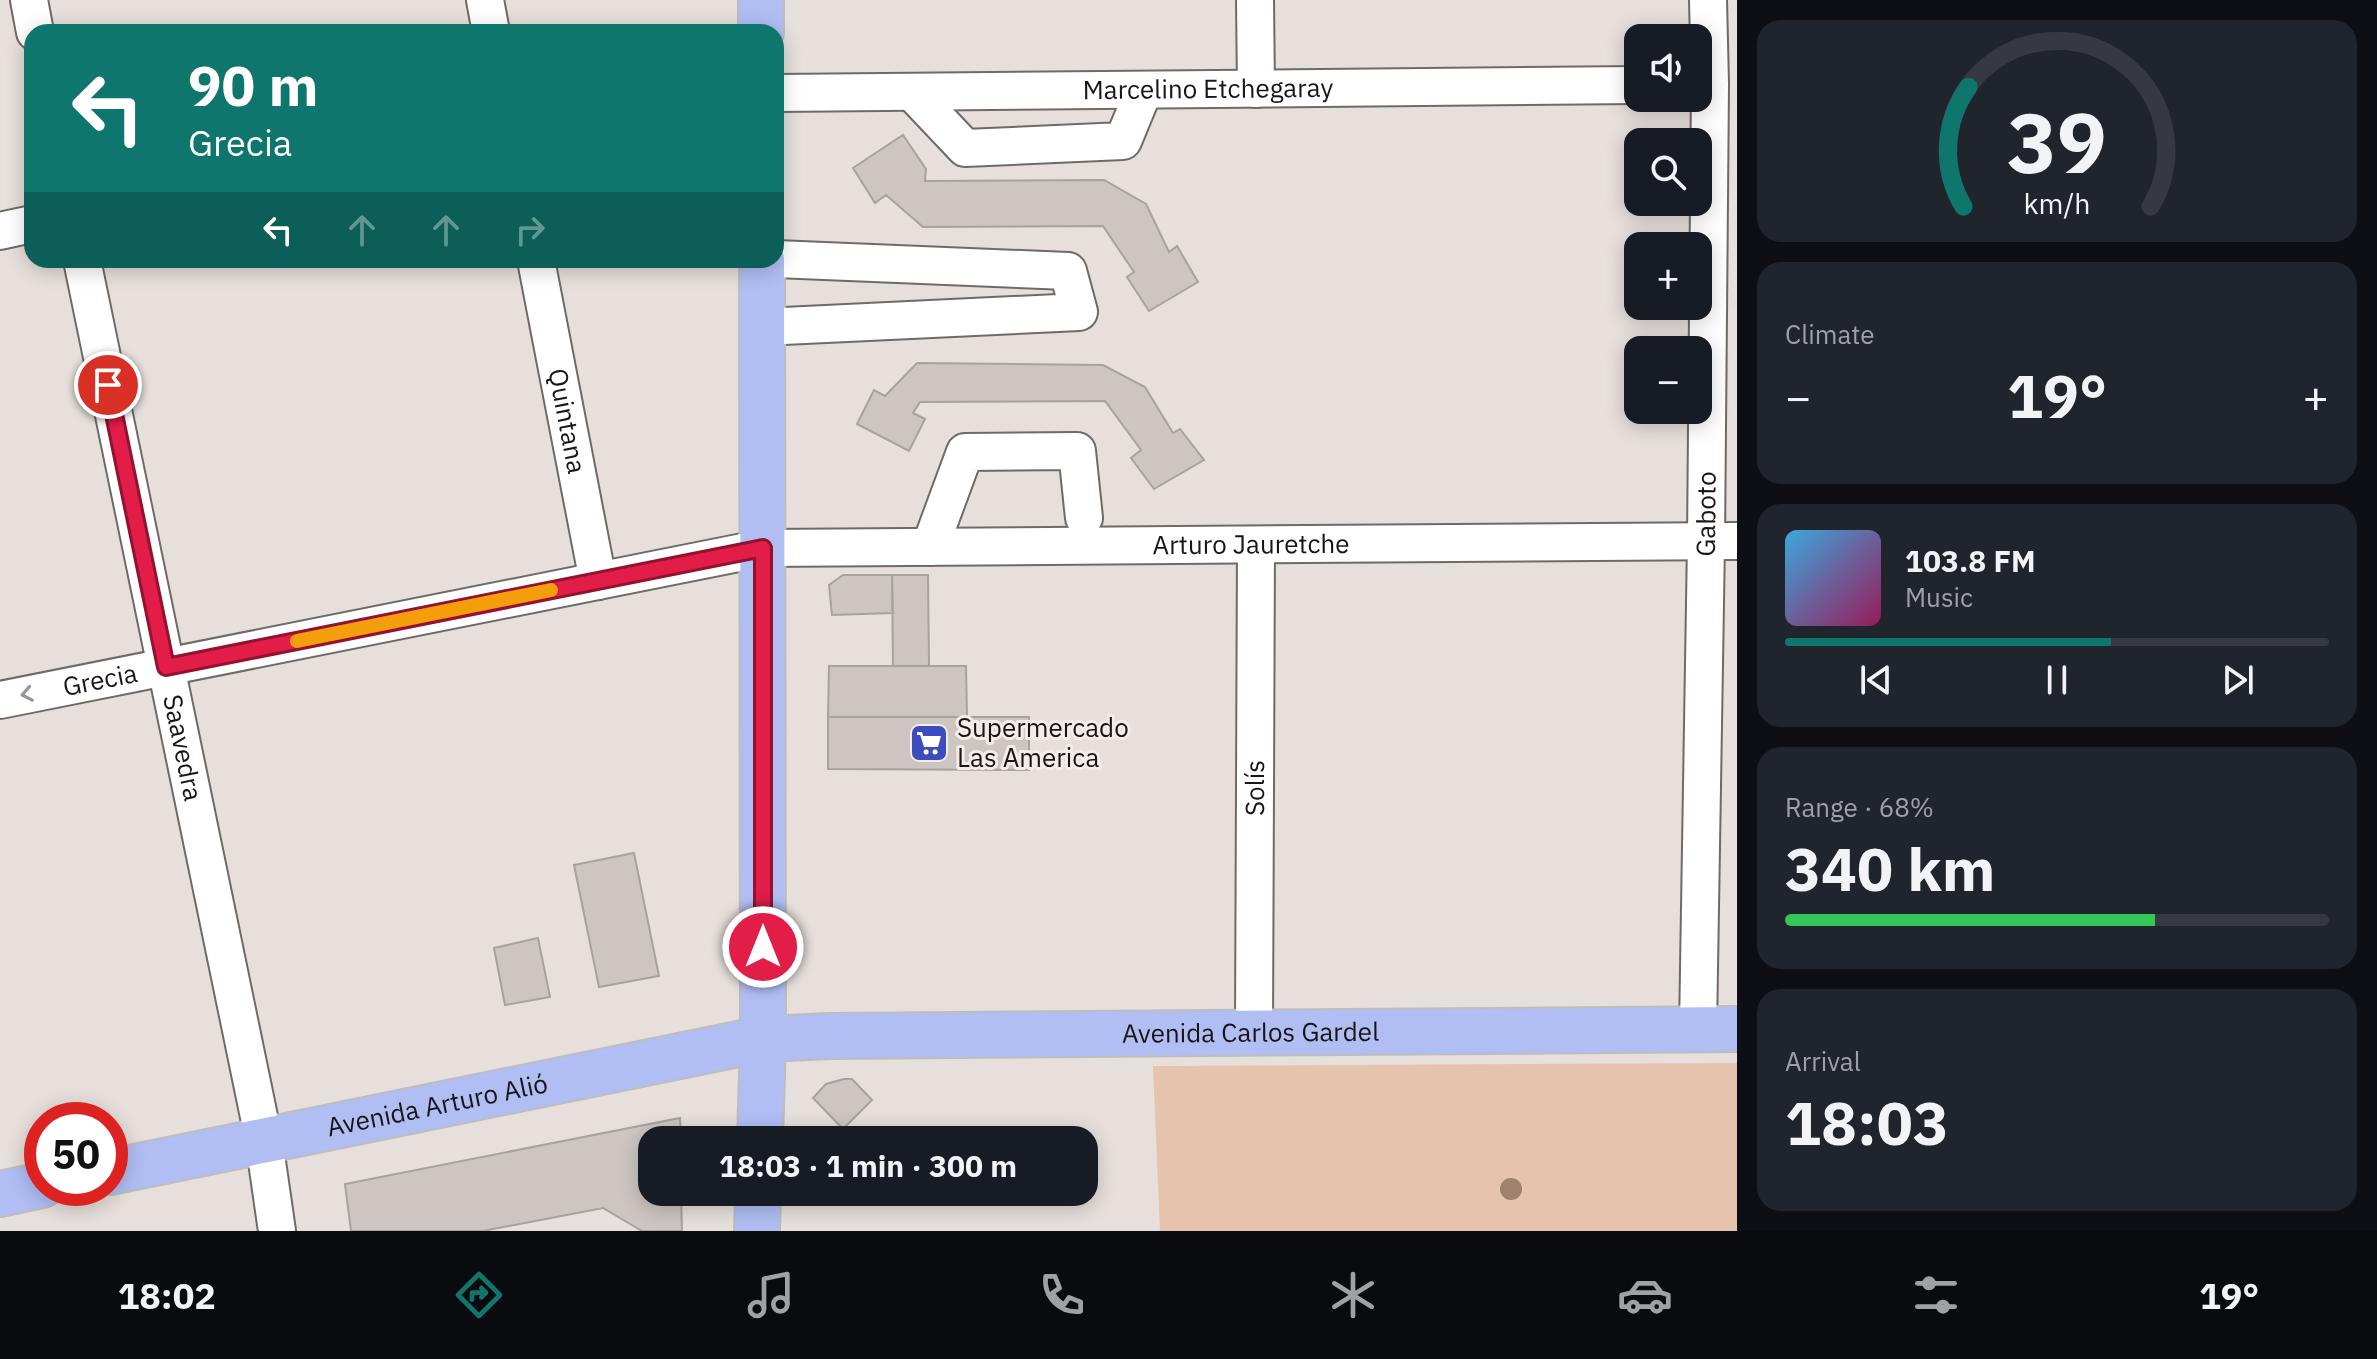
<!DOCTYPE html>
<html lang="en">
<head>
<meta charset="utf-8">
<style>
  :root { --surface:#171b24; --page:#20242c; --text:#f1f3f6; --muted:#9ea1a6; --line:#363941; --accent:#0f766e }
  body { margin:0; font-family:"IBM Plex Sans",sans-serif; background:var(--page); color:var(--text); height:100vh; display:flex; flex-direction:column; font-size:30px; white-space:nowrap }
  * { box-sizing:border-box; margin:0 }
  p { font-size:26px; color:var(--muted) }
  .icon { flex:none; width:44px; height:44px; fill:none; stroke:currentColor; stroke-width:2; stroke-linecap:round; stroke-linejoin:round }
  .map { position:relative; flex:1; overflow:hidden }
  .panel { display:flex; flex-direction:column; gap:20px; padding:20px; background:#0d0f14; width:640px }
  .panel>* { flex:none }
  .banner { position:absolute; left:24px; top:24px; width:760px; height:244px; border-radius:24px; box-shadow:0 4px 20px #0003; background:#0f766e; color:#fff; overflow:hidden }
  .tools { position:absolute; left:1624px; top:24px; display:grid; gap:16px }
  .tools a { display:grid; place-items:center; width:88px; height:88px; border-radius:16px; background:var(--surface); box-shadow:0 4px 20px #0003; font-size:40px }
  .speed { position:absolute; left:24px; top:1102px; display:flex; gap:16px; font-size:40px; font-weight:700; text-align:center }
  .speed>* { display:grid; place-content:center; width:104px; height:104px; border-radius:50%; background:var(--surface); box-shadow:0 4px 20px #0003; line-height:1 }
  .speed .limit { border:12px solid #d22; background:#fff; color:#111 }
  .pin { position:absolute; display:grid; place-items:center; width:68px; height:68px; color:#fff; margin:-34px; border:4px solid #fff; border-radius:50%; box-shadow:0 2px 8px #0007 }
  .me { position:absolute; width:88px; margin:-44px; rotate:0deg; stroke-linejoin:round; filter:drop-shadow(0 0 6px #0008) }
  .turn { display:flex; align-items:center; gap:28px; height:168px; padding:0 32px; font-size:36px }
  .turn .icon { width:104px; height:104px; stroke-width:2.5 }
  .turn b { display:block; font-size:56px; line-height:68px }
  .lanes { display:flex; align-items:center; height:76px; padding:0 32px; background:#0003; justify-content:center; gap:40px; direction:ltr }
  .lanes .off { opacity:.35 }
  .big { font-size:60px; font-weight:700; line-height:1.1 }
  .panel .card { flex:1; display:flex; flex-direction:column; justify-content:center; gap:12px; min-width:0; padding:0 28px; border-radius:24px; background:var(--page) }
  .panel .dial { align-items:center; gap:0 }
  .dial svg { height:208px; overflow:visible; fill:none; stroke:var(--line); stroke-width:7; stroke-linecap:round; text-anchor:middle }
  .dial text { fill:var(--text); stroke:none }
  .song { display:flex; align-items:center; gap:24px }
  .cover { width:96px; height:96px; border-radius:12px; background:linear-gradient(135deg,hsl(200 70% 55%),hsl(330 70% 35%)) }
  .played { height:8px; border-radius:4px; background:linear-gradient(90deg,var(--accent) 60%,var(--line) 60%) }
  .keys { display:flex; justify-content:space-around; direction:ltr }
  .heat { display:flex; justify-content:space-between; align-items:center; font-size:44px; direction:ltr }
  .charge { height:12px; border-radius:6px; background:linear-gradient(90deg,#34c759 68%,var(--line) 0) }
  .trip { position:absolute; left:638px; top:1126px; width:460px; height:80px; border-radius:24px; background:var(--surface); box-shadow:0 4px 20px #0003; font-weight:700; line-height:80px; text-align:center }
  .tabs { display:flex; height:128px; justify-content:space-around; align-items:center; background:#090b0e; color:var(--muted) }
  .tabs .icon { width:56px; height:56px }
  .tabs .active { color:var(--accent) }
  .tabs b { font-size:36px; color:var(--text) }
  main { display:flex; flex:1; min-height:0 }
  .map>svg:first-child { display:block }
  .green { fill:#e6c3ad }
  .building { fill:#ccc5c2; stroke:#a8a29e; stroke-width:2 }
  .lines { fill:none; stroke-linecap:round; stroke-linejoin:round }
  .minor-casing { stroke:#706a66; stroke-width:40 }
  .major-casing { stroke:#bebdbd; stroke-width:48 }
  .minor { stroke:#fff; stroke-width:36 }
  .major { stroke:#b0bef4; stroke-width:44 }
  .tree { fill:#9e826d }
  .oneway { stroke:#979695 }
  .route-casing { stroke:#92132f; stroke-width:20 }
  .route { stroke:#e11d48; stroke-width:14 }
  .slow { stroke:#f59e0b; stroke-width:14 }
  .labels { text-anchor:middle; stroke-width:6; stroke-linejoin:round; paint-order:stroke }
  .street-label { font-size:26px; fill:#181514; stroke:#f3ece8 }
  .poi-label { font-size:26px; fill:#181514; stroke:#f3ece8; text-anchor:start }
</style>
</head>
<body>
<main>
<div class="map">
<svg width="1737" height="1231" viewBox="0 0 1737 1231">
  <rect width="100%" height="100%" fill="#e6dfdb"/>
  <path class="green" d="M1737 1063V1231H1160L1153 1066Z"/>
  <path class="building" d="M903 135 926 169 925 181 1104 180 1146 204 1169 252 1177 246 1198 282 1149 311 1127 277 1134 272 1103 226 923 227 886 195 875 203 853 168Z
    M917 363 1103 365 1145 387 1173 433 1180 429 1204 460 1154 489 1131 458 1141 450 1105 401 920 402 913 413 925 419 909 451 857 424 874 390 885 396Z
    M843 575H892L893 613 832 615 829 585Z
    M892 575H928L929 666H893Z
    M829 666H966L967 717H828Z
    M828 717H1029V770L828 769Z
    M634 853 659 976 599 987 574 865Z
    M538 938 550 997 505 1005 494 948Z
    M844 1079H852L872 1100 843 1129 813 1098 826 1084Z
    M680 1118 681 1140H652V1192H681L682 1231H642L603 1208 483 1231H351L345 1184Z"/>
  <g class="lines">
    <g class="minor-casing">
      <g id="minor">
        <path d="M29 0 35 32"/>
        <path d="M485 0 491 32"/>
        <path d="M1255 0 1256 89"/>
        <path d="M912 92 965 148 1123 141 1144 90"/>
        <path id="s1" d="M776 93 1638 85"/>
        <path d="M0 231 32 224"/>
        <path id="s2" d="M82 260 264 1141 277 1231"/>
        <path id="s3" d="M536 260 598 581"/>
        <path d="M762 327 1079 312 1068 271 776 259"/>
        <path d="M930 547 965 452 1077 451 1084 518"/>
        <path id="s4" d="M0 700 763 548 1737 541"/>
        <path id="s5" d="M1698 1030 1706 542 1710 84 1708 0"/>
        <path id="s6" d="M1254 1032 1256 545"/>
      </g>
    </g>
    <g class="major-casing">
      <g id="major">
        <path d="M761 0V32"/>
        <path d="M760 1140 763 1039 762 260"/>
        <path id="s7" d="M110 1172 763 1039 831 1036 1737 1029"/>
        <path d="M0 1194 42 1185"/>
        <path d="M757 1231 758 1192"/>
      </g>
    </g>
    <use href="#minor" class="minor"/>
    <use href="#major" class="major"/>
  </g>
  <circle class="tree" cx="1511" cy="1189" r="11"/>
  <defs><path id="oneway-chevron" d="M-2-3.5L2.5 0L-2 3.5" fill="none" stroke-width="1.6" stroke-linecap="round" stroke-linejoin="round" transform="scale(2)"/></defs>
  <use class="oneway" href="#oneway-chevron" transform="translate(27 694) rotate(169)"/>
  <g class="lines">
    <g class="route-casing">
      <path id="route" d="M108 385 166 667 763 548V947"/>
    </g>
    <use href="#route" class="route"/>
    <path class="slow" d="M297 641 551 590"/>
  </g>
  <defs>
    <g id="supermarket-square" transform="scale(2)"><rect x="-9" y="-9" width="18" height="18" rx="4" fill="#3c4cbf" stroke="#f3ece8"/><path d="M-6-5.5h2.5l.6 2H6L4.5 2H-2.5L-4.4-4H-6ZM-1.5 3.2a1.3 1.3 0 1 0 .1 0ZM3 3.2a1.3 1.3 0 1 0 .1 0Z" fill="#fff"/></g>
  </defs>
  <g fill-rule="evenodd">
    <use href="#supermarket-square" x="929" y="743"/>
  </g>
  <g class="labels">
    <g class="street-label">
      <text dy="9" stroke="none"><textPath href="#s1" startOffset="432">Marcelino Etchegaray</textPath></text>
      <text dy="9" stroke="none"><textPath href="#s3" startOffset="164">Quintana</textPath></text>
      <text dy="9" stroke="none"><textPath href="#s5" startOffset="516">Gaboto</textPath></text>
      <text dy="9" stroke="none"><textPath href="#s4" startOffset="1266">Arturo Jauretche</textPath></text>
      <text dy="9" stroke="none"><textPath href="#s4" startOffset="102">Grecia</textPath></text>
      <text dy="9" stroke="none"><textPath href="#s2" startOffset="498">Saavedra</textPath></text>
      <text dy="9" stroke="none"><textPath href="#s6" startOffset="244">Solís</textPath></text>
      <text dy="9" stroke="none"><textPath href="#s7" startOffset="1154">Avenida Carlos Gardel</textPath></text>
      <text dy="9" stroke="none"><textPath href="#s7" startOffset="334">Avenida Arturo Alió</textPath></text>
    </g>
    <g class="poi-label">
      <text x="957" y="737">Supermercado<tspan x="957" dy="30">Las America</tspan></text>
    </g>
  </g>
</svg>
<div class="tools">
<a><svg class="icon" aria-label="sound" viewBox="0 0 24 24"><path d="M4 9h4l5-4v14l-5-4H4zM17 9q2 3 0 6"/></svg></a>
<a><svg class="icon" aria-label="search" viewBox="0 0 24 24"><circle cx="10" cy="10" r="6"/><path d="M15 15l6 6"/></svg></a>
<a>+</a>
<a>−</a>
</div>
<div class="speed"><div class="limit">50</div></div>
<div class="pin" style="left:108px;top:385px;background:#d93025"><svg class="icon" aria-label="arrive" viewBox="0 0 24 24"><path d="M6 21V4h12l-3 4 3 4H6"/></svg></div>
<svg class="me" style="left:763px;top:947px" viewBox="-20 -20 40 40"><circle r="17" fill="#e11d48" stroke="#fff" stroke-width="3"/><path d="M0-11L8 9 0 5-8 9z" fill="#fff"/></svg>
<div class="trip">18:03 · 1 min · 300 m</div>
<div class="banner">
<div class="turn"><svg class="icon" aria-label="left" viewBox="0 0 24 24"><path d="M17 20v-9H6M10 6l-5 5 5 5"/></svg><div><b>90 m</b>Grecia</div></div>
<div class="lanes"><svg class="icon" aria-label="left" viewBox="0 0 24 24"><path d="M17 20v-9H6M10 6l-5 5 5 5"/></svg><svg class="icon off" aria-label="ahead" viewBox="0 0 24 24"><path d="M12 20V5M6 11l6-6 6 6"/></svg><svg class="icon off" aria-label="ahead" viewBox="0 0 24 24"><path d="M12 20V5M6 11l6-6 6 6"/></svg><svg class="icon off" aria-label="right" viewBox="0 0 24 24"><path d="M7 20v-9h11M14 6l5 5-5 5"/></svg></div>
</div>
</div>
<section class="panel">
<div class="card dial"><svg viewBox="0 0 100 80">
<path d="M14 69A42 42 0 1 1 86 69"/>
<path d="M14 69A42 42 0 0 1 16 23" stroke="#0f766e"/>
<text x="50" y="56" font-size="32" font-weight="700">39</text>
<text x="50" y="72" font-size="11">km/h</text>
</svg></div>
<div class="card"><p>Climate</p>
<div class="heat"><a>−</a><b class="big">19°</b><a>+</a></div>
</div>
<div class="card">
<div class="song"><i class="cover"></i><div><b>103.8 FM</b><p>Music</p></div></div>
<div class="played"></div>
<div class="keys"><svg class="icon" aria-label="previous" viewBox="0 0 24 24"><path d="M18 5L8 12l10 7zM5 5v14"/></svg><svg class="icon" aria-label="pause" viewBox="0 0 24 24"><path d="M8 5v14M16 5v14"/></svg><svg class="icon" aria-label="next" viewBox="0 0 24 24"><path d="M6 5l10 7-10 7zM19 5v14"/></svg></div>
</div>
<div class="card"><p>Range · 68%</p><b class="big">340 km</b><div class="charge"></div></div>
<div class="card"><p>Arrival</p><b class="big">18:03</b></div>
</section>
</main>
<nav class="tabs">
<b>18:02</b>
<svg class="icon active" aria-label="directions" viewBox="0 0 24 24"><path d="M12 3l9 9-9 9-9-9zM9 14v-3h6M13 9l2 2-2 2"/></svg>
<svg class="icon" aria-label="music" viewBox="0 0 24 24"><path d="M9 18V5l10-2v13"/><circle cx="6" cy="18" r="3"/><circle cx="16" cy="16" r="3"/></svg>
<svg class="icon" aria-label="phone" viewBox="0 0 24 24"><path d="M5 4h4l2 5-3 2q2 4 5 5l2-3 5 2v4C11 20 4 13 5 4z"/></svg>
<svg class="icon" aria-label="climate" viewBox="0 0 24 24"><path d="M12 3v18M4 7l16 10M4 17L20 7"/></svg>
<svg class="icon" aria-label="car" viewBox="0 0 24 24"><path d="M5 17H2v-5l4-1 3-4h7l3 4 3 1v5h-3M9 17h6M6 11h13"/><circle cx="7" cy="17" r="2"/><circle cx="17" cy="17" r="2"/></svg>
<svg class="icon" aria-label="filters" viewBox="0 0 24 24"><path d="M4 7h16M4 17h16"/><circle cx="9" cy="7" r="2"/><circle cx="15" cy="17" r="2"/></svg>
<b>19°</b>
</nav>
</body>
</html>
